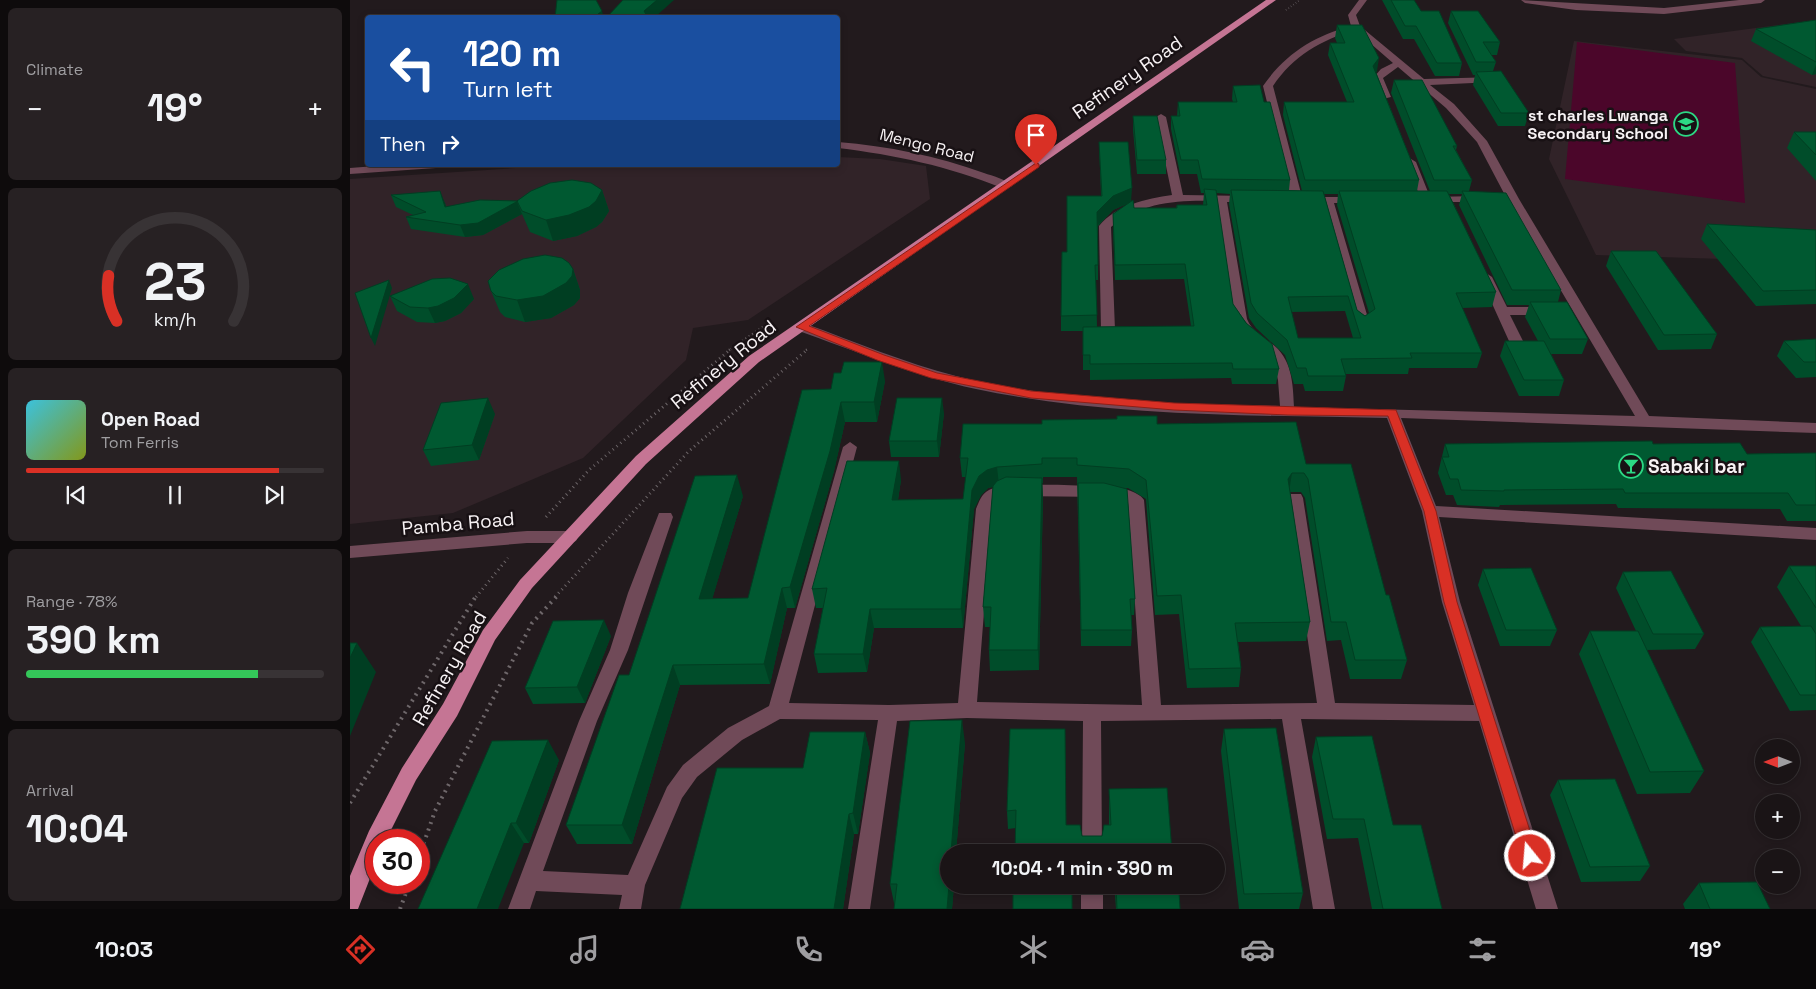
<!DOCTYPE html>
<html lang="en">
<head>
<meta charset="utf-8">
<style>
  :root { --surface:#1a1416; --page:#272123; --text:#f1f3f6; --muted:#9f9ea1; --line:#383335; --accent:#d93025 }
  body { margin:0; font-family:"Space Grotesk",sans-serif; background:var(--page); color:var(--text); height:100vh; display:flex; flex-direction:column; font-size:19px; white-space:nowrap }
  * { box-sizing:border-box; margin:0 }
  p { font-size:16px; color:var(--muted) }
  .icon { flex:none; width:28px; height:28px; fill:none; stroke:currentColor; stroke-width:2; stroke-linecap:round; stroke-linejoin:round }
  .map { position:relative; flex:1; overflow:hidden }
  .drawer { display:flex; flex-direction:column; gap:8px; padding:8px; background:#0e0b0c; width:350px }
  .drawer>* { flex:none }
  .top-card { position:absolute; left:15px; top:15px; width:475px; height:152px; border-radius:5px; box-shadow:0 2px 8px #0003,0 0 0 1px var(--line); background:#1a4fa0; color:#fff; overflow:hidden }
  .needle { width:32px; rotate:270deg }
  .fabs { position:absolute; left:1405px; top:739px; display:grid; gap:10px }
  .fabs a { display:grid; place-items:center; width:45px; height:45px; border-radius:50%; background:var(--surface); box-shadow:0 2px 8px #0003,0 0 0 1px var(--line); font-size:25px }
  .speed { position:absolute; left:15px; top:829px; display:flex; gap:10px; font-size:25px; font-weight:700; text-align:center }
  .speed>* { display:grid; place-content:center; width:65px; height:65px; border-radius:50%; background:var(--surface); box-shadow:0 2px 8px #0003,0 0 0 1px var(--line); line-height:1 }
  .speed .limit { border:8px solid #d22; background:#fff; color:#111 }
  .pin { position:absolute; display:grid; place-items:center; width:42px; height:42px; color:#fff; margin:-51px -21px; border-radius:50% 50% 50% 0; rotate:-45deg; box-shadow:0 0 5px #0007 }
  .pin .icon { rotate:45deg }
  .me { position:absolute; width:55px; margin:-28px; rotate:343deg; stroke-linejoin:round; filter:drop-shadow(0 0 4px #0008) }
  .turn { display:flex; align-items:center; gap:18px; height:105px; padding:0 15px; font-size:22px }
  .turn .icon { width:65px; height:65px; stroke-width:2.5 }
  .turn b { display:block; font-size:35px; line-height:42px }
  .then { display:flex; align-items:center; height:48px; padding:0 15px; background:#0003; gap:10px; font-size:19px }
  .big { font-size:38px; font-weight:700; line-height:1.1 }
  .drawer .tile { flex:1; display:flex; flex-direction:column; justify-content:center; gap:8px; min-width:0; padding:0 18px; border-radius:8px; background:var(--page) }
  .drawer .dial { align-items:center; gap:0 }
  .dial svg { height:130px; overflow:visible; fill:none; stroke:var(--line); stroke-width:7; stroke-linecap:round; text-anchor:middle }
  .dial text { fill:var(--text); stroke:none }
  .song { display:flex; align-items:center; gap:15px }
  .cover { width:60px; height:60px; border-radius:8px; background:linear-gradient(135deg,hsl(190 70% 55%),hsl(70 70% 35%)) }
  .played { height:5px; border-radius:2px; background:linear-gradient(90deg,var(--accent) 85%,var(--line) 85%) }
  .keys { display:flex; justify-content:space-around; direction:ltr }
  .heat { display:flex; justify-content:space-between; align-items:center; font-size:28px; direction:ltr }
  .charge { height:8px; border-radius:4px; background:linear-gradient(90deg,#34c759 78%,var(--line) 0) }
  .trip { position:absolute; left:590px; top:844px; width:285px; height:50px; border-radius:25px; background:var(--surface); box-shadow:0 2px 8px #0003,0 0 0 1px var(--line); font-weight:700; line-height:50px; text-align:center }
  .menu { display:flex; height:80px; justify-content:space-around; align-items:center; background:#0a0809; color:var(--muted) }
  .menu .icon { width:35px; height:35px }
  .menu .on { color:var(--accent) }
  .menu b { font-size:22px; color:var(--text) }
  main { display:flex; flex:1; min-height:0 }
  .map>svg:first-child { display:block }
  .built { fill:#312328 }
  .green { fill:#4b062a }
  .lines { fill:none; stroke-linecap:round; stroke-linejoin:round }
  .path-far3 { stroke:#6e676a; stroke-width:2; stroke-dasharray:0.5 2.5; stroke-linecap:butt }
  .path-far2 { stroke:#6e676a; stroke-width:2.5; stroke-dasharray:1 3; stroke-linecap:butt }
  .path-far1 { stroke:#6e676a; stroke-width:3; stroke-dasharray:1 4; stroke-linecap:butt }
  .path { stroke:#6e676a; stroke-width:4; stroke-dasharray:2 5; stroke-linecap:butt }
  .minor { fill:#704a58; fill-rule:evenodd }
  .major { fill:#c57594; fill-rule:evenodd }
  .wall { fill:#004d2a; fill-rule:evenodd }
  .shaded-wall { fill:#003e22 }
  .building { fill:#005931; stroke:#003e22; fill-rule:evenodd }
  .route { fill:#d93025; stroke:#8d1f18 }
  .labels { text-anchor:middle; stroke-width:5; stroke-linejoin:round; paint-order:stroke }
  .far-poi-label { font-size:16px; font-weight:bold; fill:#f7f2f4; stroke:#181114; text-anchor:end }
  .far-street-label { font-size:16px; fill:#f7f2f4; stroke:#181114 }
  .street-label { font-size:19px; fill:#f7f2f4; stroke:#181114 }
  .poi-label { font-size:19px; font-weight:bold; fill:#f7f2f4; stroke:#181114; text-anchor:start }
</style>
</head>
<body>
<main>
<section class="drawer">
<div class="tile"><p>Climate</p>
<div class="heat"><a>−</a><b class="big">19°</b><a>+</a></div>
</div>
<div class="tile dial"><svg viewBox="0 0 100 80">
<path d="M14 69A42 42 0 1 1 86 69"/>
<path d="M14 69A42 42 0 0 1 9 41" stroke="#d93025"/>
<text x="50" y="56" font-size="32" font-weight="700">23</text>
<text x="50" y="72" font-size="11">km/h</text>
</svg></div>
<div class="tile">
<div class="song"><i class="cover"></i><div><b>Open Road</b><p>Tom Ferris</p></div></div>
<div class="played"></div>
<div class="keys"><svg class="icon" aria-label="previous" viewBox="0 0 24 24"><path d="M18 5L8 12l10 7zM5 5v14"/></svg><svg class="icon" aria-label="pause" viewBox="0 0 24 24"><path d="M8 5v14M16 5v14"/></svg><svg class="icon" aria-label="next" viewBox="0 0 24 24"><path d="M6 5l10 7-10 7zM19 5v14"/></svg></div>
</div>
<div class="tile"><p>Range · 78%</p><b class="big">390 km</b><div class="charge"></div></div>
<div class="tile"><p>Arrival</p><b class="big">10:04</b></div>
</section>
<div class="map">
<svg width="1466" height="909" viewBox="0 0 1466 909">
  <rect width="100%" height="100%" fill="#221a1d"/>
  <path class="built" d="M1466 20V87L1413 76 1392 58 1336 51 1324 39Z
    M1224 41 1392 60 1411 77 1466 89V262L1246 255 1199 159Z
    M488 157 530 159 576 166 580 199 398 320 343 328 336 360 233 458 103 513 0 524V179L211 165H488Z"/>
  <path class="green" d="M1227 42 1385 63 1395 203 1215 179Z"/>
  <g class="lines">
    <path class="path-far3" d="M936 10 950 0"/>
    <path class="path-far2" d="M379 350 419 323
      M456 350 458 349"/>
    <path class="path-far1" d="M196 517 239 470 381 349
      M126 597 158 558
      M205 597 339 451 458 349"/>
    <path class="path" d="M0 803 126 596
      M69 857 85 811 182 623 207 596
      M50 909 60 882"/>
    <path class="minor" d="M1009 0H1017L1006 15 1010 26 1074 79 1147 77V81L1144 82 1080 85 1104 104 1137 141 1169 199 1299 416 1466 423V433L1051 418 1086 506 1466 528V540L1089 517 1110 602 1208 909H1186L1129 721 951 719 985 909H963L932 719 751 721 752 852H732L733 721 617 718 547 721 520 909H498L528 720 430 719 392 740 347 777 332 798 295 885 291 909H269L272 895 186 891 180 909H158L229 721 260 650 278 593 309 513H321L323 517 278 650 247 721 193 871 278 875 317 787 333 765 378 728 419 706 493 447 500 442 507 447 439 703 539 705 608 703 626 509C629 502 631 494 639 490 657 481 756 485 778 490 784 492 791 495 794 500L811 705 967 703 937 498 939 494H951L953 498 985 703 1124 705 1092 602 1072 511 1037 418C900 415 760 417 626 389 564 376 506 351 446 330L444 327 451 323 456 324C506 342 555 363 606 376 711 402 822 404 930 406L928 380 922 358 895 337 883 319 866 201C827 200 792 202 761 227L765 330 758 334 751 330 749 226C766 205 796 199 822 195L806 117 811 114 816 117 833 195 899 196 905 199 899 202H877L897 319C902 331 911 335 921 343 942 358 943 383 944 407L1285 416 1157 199 1127 142 1096 108 1048 67 1033 78 1041 97 1033 99 1023 78 1031 69 1043 63 1005 30C971 40 943 56 923 86L952 197H1007L1013 200 1007 203H984L1020 325 1013 329 1006 325 972 203 947 202 941 199 913 86C935 54 964 36 1001 26L998 15ZM657 496 754 497 778 503 792 705 627 702 642 509C645 500 648 498 657 496Z
      M1171 0 1314 8 1389 0H1415L1411 3 1314 14 1226 10 1175 3Z
      M488 142C538 146 587 156 634 173 643 176 655 179 662 186L656 189 652 188C598 166 545 155 488 148Z
      M1061 159 1066 162 1080 197 1129 196 1135 199 1129 202H1072L1056 162Z
      M39 165H91L86 168 0 174V168Z
      M1136 273 1142 277 1157 307H1196L1202 311 1196 315H1160L1173 341 1171 344H1161L1159 341 1130 277Z
      M177 531H220L226 533 228 537 226 541 220 543H177L0 558V546Z
      M731 885H753V909H731Z"/>
    <path class="major" d="M916 0H926L409 362 296 464 182 588 145 640 107 716 66 780 36 840H26V863L8 909H0V876L19 831 52 768 93 704 133 630 170 580 286 456 399 356Z"/>
  </g>
  <path class="wall" d="M1032 0H1064L1071 11 1112 63 1109 76H1085L1064 39H1053Z
    M1101 11 1150 42 1147 55H1141L1146 62 1143 71 1179 113 1175 126H1148L1123 85 1125 75H1123L1098 23Z
    M1466 20V74L1462 75 1401 41 1406 29Z
    M987 25 1027 71 1026 72 1069 180 1067 191H1080L1041 93 1044 80 1107 146 1106 150 1122 180 1119 191 1211 290 1208 302 1238 339 1232 354H1201L1214 380 1209 396H1169L1150 356 1155 341H1188L1175 317 1179 305H1157L1109 205 1112 194H1099L1146 292 1142 307 1112 308 1132 353 1127 368H1059L1058 374H995L996 376 993 391H955L953 384H944L935 355 906 328 899 318 879 204 880 194 866 193 883 304 929 369 926 384H882L881 378 740 380V370H733V331H711V316L717 252 751 196 749 142 781 201 784 208H826L827 205H853L854 193H851L847 174H830L821 129V116H827L828 102H883L882 99 883 86 914 102 940 180 939 190 952 191 933 115 934 102H997L978 55 980 43H987L985 38ZM974 194H988L987 205 1019 313 1015 316 1007 310ZM779 203 763 214V228L765 280 834 279 841 326 747 327 746 280H748V226L763 210ZM995 311 1003 338H948L941 312Z
    M783 116 816 160V174H787L783 130Z
    M1444 132H1466V181L1437 148Z
    M252 190 259 211 252 222 246 227 227 236 203 241 180 232 172 214 133 235 115 237 61 229 56 217 63 215 46 207 41 195 95 203 96 207 167 201Z
    M1357 224 1466 230V304L1406 306 1351 239Z
    M1261 251 1367 334 1361 349 1308 350 1256 266Z
    M223 269 230 290V298L224 305 201 318 175 322 155 317 150 312 141 291Z
    M40 296 124 299 111 313 95 321 85 323 67 322 47 311Z
    M1466 339V377L1446 378 1427 356 1434 341Z
    M535 381 527 422H495L484 471 445 608H437L420 684 330 685 282 844H227L216 825 279 675 393 496 362 599 398 598 481 389Z
    M594 413 589 457H541L539 441Z
    M145 414 129 460 81 466 73 450Z
    M807 424 956 464 1036 595 1057 660 1051 679H1000L991 640 977 641 955 498 951 492H940L960 622 956 641 888 642 891 668 889 687 837 688 829 614 805 615 796 499 778 488H772L785 599 784 615H781L782 630 781 646H731L727 477H693V483H692L693 498 689 670 640 671 639 650 640 627H635L633 607 643 487 638 488 631 495 624 509 613 628H524L517 672 468 673 464 654 473 608H466L462 589 551 480 548 500 613 499 616 477H612L610 458Z
    M1095 444H1303L1397 454 1466 453V521H1437L1430 509 1268 508 1266 504 1150 505 1149 507 1107 505 1103 495H1096L1088 473Z
    M1439 566H1466V710L1440 711 1401 642 1410 627 1451 626 1427 587Z
    M1133 569 1207 630 1200 646H1150L1128 585Z
    M1273 572 1354 634 1345 649 1297 650 1354 771 1340 793 1287 794 1229 654 1240 631H1286L1266 588Z
    M261 636 235 703 183 704 175 688Z
    M660 729 716 825 732 836H752L759 825V789L822 852 666 828 658 829 657 811Z
    M874 729 953 893 949 909H889L871 751Z
    M515 732 520 753 508 834H504L493 909H330L453 768Z
    M966 737 1043 825 1092 909H1022L1008 838 977 839 962 757Z
    M615 743 606 852H599V885H604L602 909H544V903L540 884Z
    M209 760 179 843H174L68 909Z
    M1208 780 1300 866 1290 881 1231 882 1200 795Z
    M1349 883 1420 909H1335L1333 904Z
    M663 885H731L729 895H722Z
    M753 885H825V892L830 909H766L765 895H755Z"/>
  <path class="shaded-wall" d="M307 0H324L304 18H296L294 11Z
    M252 11 254 18H243Z
    M1029 58 1027 71 1021 79 1023 66Z
    M1466 65V74L1462 75Z
    M782 188 781 202 763 210 747 226V212L763 196Z
    M252 190 259 211 252 222 246 227 227 236 203 241 196 220Z
    M90 191 95 203 100 219 95 207Z
    M167 202 172 214 133 235 115 237 110 225Z
    M223 269 230 290V298L224 305 201 318 175 322 167 300Z
    M39 280 42 288 25 346 21 338Z
    M118 284 124 299 111 313 95 321 85 323 78 308Z
    M532 362 535 381 527 422 524 402Z
    M138 398 145 414 129 460 122 445Z
    M592 398 594 413 589 457 587 441Z
    M491 402 495 422 484 471 445 608 440 587Z
    M549 461 551 480 545 519 542 500Z
    M647 467 649 485 638 488 631 495 624 509 613 628 611 609 622 490 629 476 637 470Z
    M942 473 939 492 938 479Z
    M387 475 393 496 356 620 349 599Z
    M692 478 693 498 689 670 688 650Z
    M432 588 437 608 420 684 414 664Z
    M520 609 524 628 517 672 513 654Z
    M254 620 261 636 235 703 227 687Z
    M7 643 26 672 0 736V658Z
    M323 665 330 685 282 844 272 825Z
    M612 720 615 743 606 852H601Z
    M515 732 520 753 508 834 503 813Z
    M198 740 209 760 179 843 166 823Z
    M499 814 504 834 493 909H484Z
    M161 823 174 843 148 909H127Z
    M599 885H604L602 909H597Z
    M729 885H731L729 895Z"/>
  <path class="building" d="M207 0H246L252 11 243 18H205Z
    M273 0H307L294 11 298 18H256Z
    M1041 0H1064L1071 11H1089L1112 63H1087L1066 26H1055Z
    M1101 11H1128L1150 42H1133L1146 62H1126Z
    M1466 20V62L1406 29Z
    M987 25H1012L1029 58 1023 66 1069 180H955L934 102H1004L980 43H995Z
    M1151 71 1179 113H1151L1126 72Z
    M1044 80H1072L1107 146H1103L1122 180H1084Z
    M910 85 914 102H920L940 180 852 179 848 160H831L821 116H830L828 102H887L883 86Z
    M783 116H807L816 160H787Z
    M1444 132H1466V155Z
    M749 142H778L782 188 763 196 747 212 748 265H745L747 315 711 316 712 252H717V196H752Z
    M222 180 241 183 252 190 246 201 239 207 219 215 196 220 172 211 167 201 181 191 200 183Z
    M854 189 866 190 883 304 896 323 922 344 929 369H883L882 363 740 364V355H733V327L844 326 835 264 765 265 763 214 783 200 784 208H827V205H857Z
    M881 190 973 191 1007 310 1015 316 1025 309 989 191H1097L1146 292 1106 293 1132 353H1060L1062 358 991 359 996 376H958L956 368H947L937 340 907 313 901 303ZM998 296 1011 338H948L938 297Z
    M90 191 95 207 130 200 168 201 128 223 110 225 56 217 76 212 41 195Z
    M1112 191 1156 193 1211 290H1162Z
    M1357 224 1466 230V290L1413 291Z
    M1261 251H1306L1367 334 1314 335Z
    M195 255 212 258 219 263 223 269 222 276 216 283 193 296 167 300 146 296 141 291 138 281 149 270 173 259Z
    M100 278 118 284 104 298 88 306 78 308 60 307 40 296 82 279Z
    M39 280 21 338 5 293Z
    M1180 302H1217L1238 339H1200Z
    M1466 339V362H1454L1434 341Z
    M1155 341H1194L1214 380H1174Z
    M494 362H532L524 402H491L480 451 440 587 432 588 414 664 323 665 272 825H216L269 675H279L345 476 387 475 349 599 398 598 452 390 481 389 484 373H491Z
    M138 398 122 445 73 450 91 403Z
    M547 398H592L587 441H539Z
    M767 416H807V424L946 422 956 464H1001L1036 595H1039L1057 660H1005L996 622H981L958 479 954 473H942L938 479 960 622 885 623 891 668 839 669 831 595 807 596 796 480 779 469 727 465V458H692V464L647 467 637 470 629 476 622 490 611 609H520L513 654H464L477 588 462 589 497 461H549L542 500 613 499 618 458H610L613 424H692V420L767 419Z
    M1302 441 1303 444 1390 443 1397 454 1466 453V505H1446L1438 493H1275L1273 489 1154 490V491L1111 490 1108 479H1100L1092 457H1099L1095 444Z
    M656 477 692 478 688 650H639L641 607H633L643 486 647 481Z
    M728 483H754L777 489 785 599H780L782 630H731Z
    M1439 566H1466V608Z
    M1181 568 1207 630H1156L1133 569Z
    M1321 571 1354 634H1303L1273 572Z
    M254 620 227 687 175 688 203 621Z
    M1461 626 1466 634V695H1450L1410 627Z
    M1240 631H1288L1354 771 1300 772Z
    M0 643H7L0 658Z
    M612 720 601 852H599V885L597 909H544L547 884H540L560 721Z
    M926 728 953 893 894 894 874 729Z
    M660 729H715L716 825H730L732 836H752L754 825H761L759 789 817 788 822 852H665L666 810 657 811Z
    M460 732H515L503 813 499 814 484 909H330L367 768H453Z
    M1022 736 1043 825H1071L1092 909H1033L1014 819H983L966 737Z
    M198 740 166 823H161L127 909H68L142 741Z
    M1265 779 1300 866 1240 867 1208 780Z
    M1407 882 1420 909H1360L1349 883Z
    M663 885H722V909H663Z
    M766 885H825V892H829L830 909H767Z"/>
  <path class="route" d="M686 163 689 164V167L459 326 534 355 587 373 681 391 824 403 1046 410 1086 511 1107 602 1188 856 1186 861 1180 863 1175 861 1172 856 1094 602 1074 511 1038 416 938 415 824 410 681 398 581 378 527 360 446 327Z"/>
  <defs>
    <g id="school-ring" transform="scale(1.25)"><circle r="9.5" fill="#181114" stroke="#2cd884" stroke-width="1.5"/><path d="M0-5L7-2L0 1L-7-2ZM-4 1L0 2.5L4 1V4Q0 6-4 4Z" fill="#2cd884"/></g>
    <g id="bar-ring" transform="scale(1.25)"><circle r="9.5" fill="#181114" stroke="#2cd884" stroke-width="1.5"/><path d="M-6-5H6L.8 .8V4.5H3.5V6h-7V4.5H-.8V.8Z" fill="#2cd884"/></g>
  </defs>
  <g fill-rule="evenodd">
    <use href="#school-ring" x="1336" y="124"/>
    <use href="#bar-ring" x="1281" y="466"/>
  </g>
  <g class="labels">
    <g class="far-poi-label">
      <text x="1318" y="121">st charles Lwanga<tspan x="1318" dy="18">Secondary School</tspan></text>
    </g>
    <g class="far-street-label">
      <text transform="translate(577 145) rotate(14)" y="6">Mengo Road</text>
    </g>
    <g class="street-label">
      <text transform="translate(777 77) rotate(-35)" y="7">Refinery Road</text>
      <text transform="translate(373 364) rotate(-39)" y="7">Refinery Road</text>
      <text transform="translate(108 523) rotate(-5)" y="7">Pamba Road</text>
      <text transform="translate(99 668) rotate(-60)" y="7">Refinery Road</text>
    </g>
    <g class="poi-label">
      <text x="1298" y="473">Sabaki bar</text>
    </g>
  </g>
</svg>
<div class="fabs">
<a><svg class="needle" viewBox="-14 -14 28 28"><path d="M0-13l5 13h-10z" fill="#e53935"/><path d="M0 13l5-13h-10z" fill="#9f9ea1"/></svg></a>
<a>+</a>
<a>−</a>
</div>
<div class="speed"><div class="limit">30</div></div>
<div class="pin" style="left:686px;top:165px;background:#d93025"><svg class="icon" aria-label="arrive" viewBox="0 0 24 24"><path d="M6 21V4h12l-3 4 3 4H6"/></svg></div>
<svg class="me" style="left:1180px;top:856px" viewBox="-20 -20 40 40"><circle r="17" fill="#d93025" stroke="#fff" stroke-width="3"/><path d="M0-11L8 9 0 5-8 9z" fill="#fff"/></svg>
<div class="trip">10:04 · 1 min · 390 m</div>
<div class="top-card">
<div class="turn"><svg class="icon" aria-label="left" viewBox="0 0 24 24"><path d="M17 20v-9H6M10 6l-5 5 5 5"/></svg><div><b>120 m</b>Turn left</div></div>
<div class="then">Then<svg class="icon" aria-label="right" viewBox="0 0 24 24"><path d="M7 20v-9h11M14 6l5 5-5 5"/></svg></div>
</div>
</div>
</main>
<nav class="menu">
<b>10:03</b>
<svg class="icon on" aria-label="directions" viewBox="0 0 24 24"><path d="M12 3l9 9-9 9-9-9zM9 14v-3h6M13 9l2 2-2 2"/></svg>
<svg class="icon" aria-label="music" viewBox="0 0 24 24"><path d="M9 18V5l10-2v13"/><circle cx="6" cy="18" r="3"/><circle cx="16" cy="16" r="3"/></svg>
<svg class="icon" aria-label="phone" viewBox="0 0 24 24"><path d="M5 4h4l2 5-3 2q2 4 5 5l2-3 5 2v4C11 20 4 13 5 4z"/></svg>
<svg class="icon" aria-label="climate" viewBox="0 0 24 24"><path d="M12 3v18M4 7l16 10M4 17L20 7"/></svg>
<svg class="icon" aria-label="car" viewBox="0 0 24 24"><path d="M5 17H2v-5l4-1 3-4h7l3 4 3 1v5h-3M9 17h6M6 11h13"/><circle cx="7" cy="17" r="2"/><circle cx="17" cy="17" r="2"/></svg>
<svg class="icon" aria-label="filters" viewBox="0 0 24 24"><path d="M4 7h16M4 17h16"/><circle cx="9" cy="7" r="2"/><circle cx="15" cy="17" r="2"/></svg>
<b>19°</b>
</nav>
</body>
</html>
